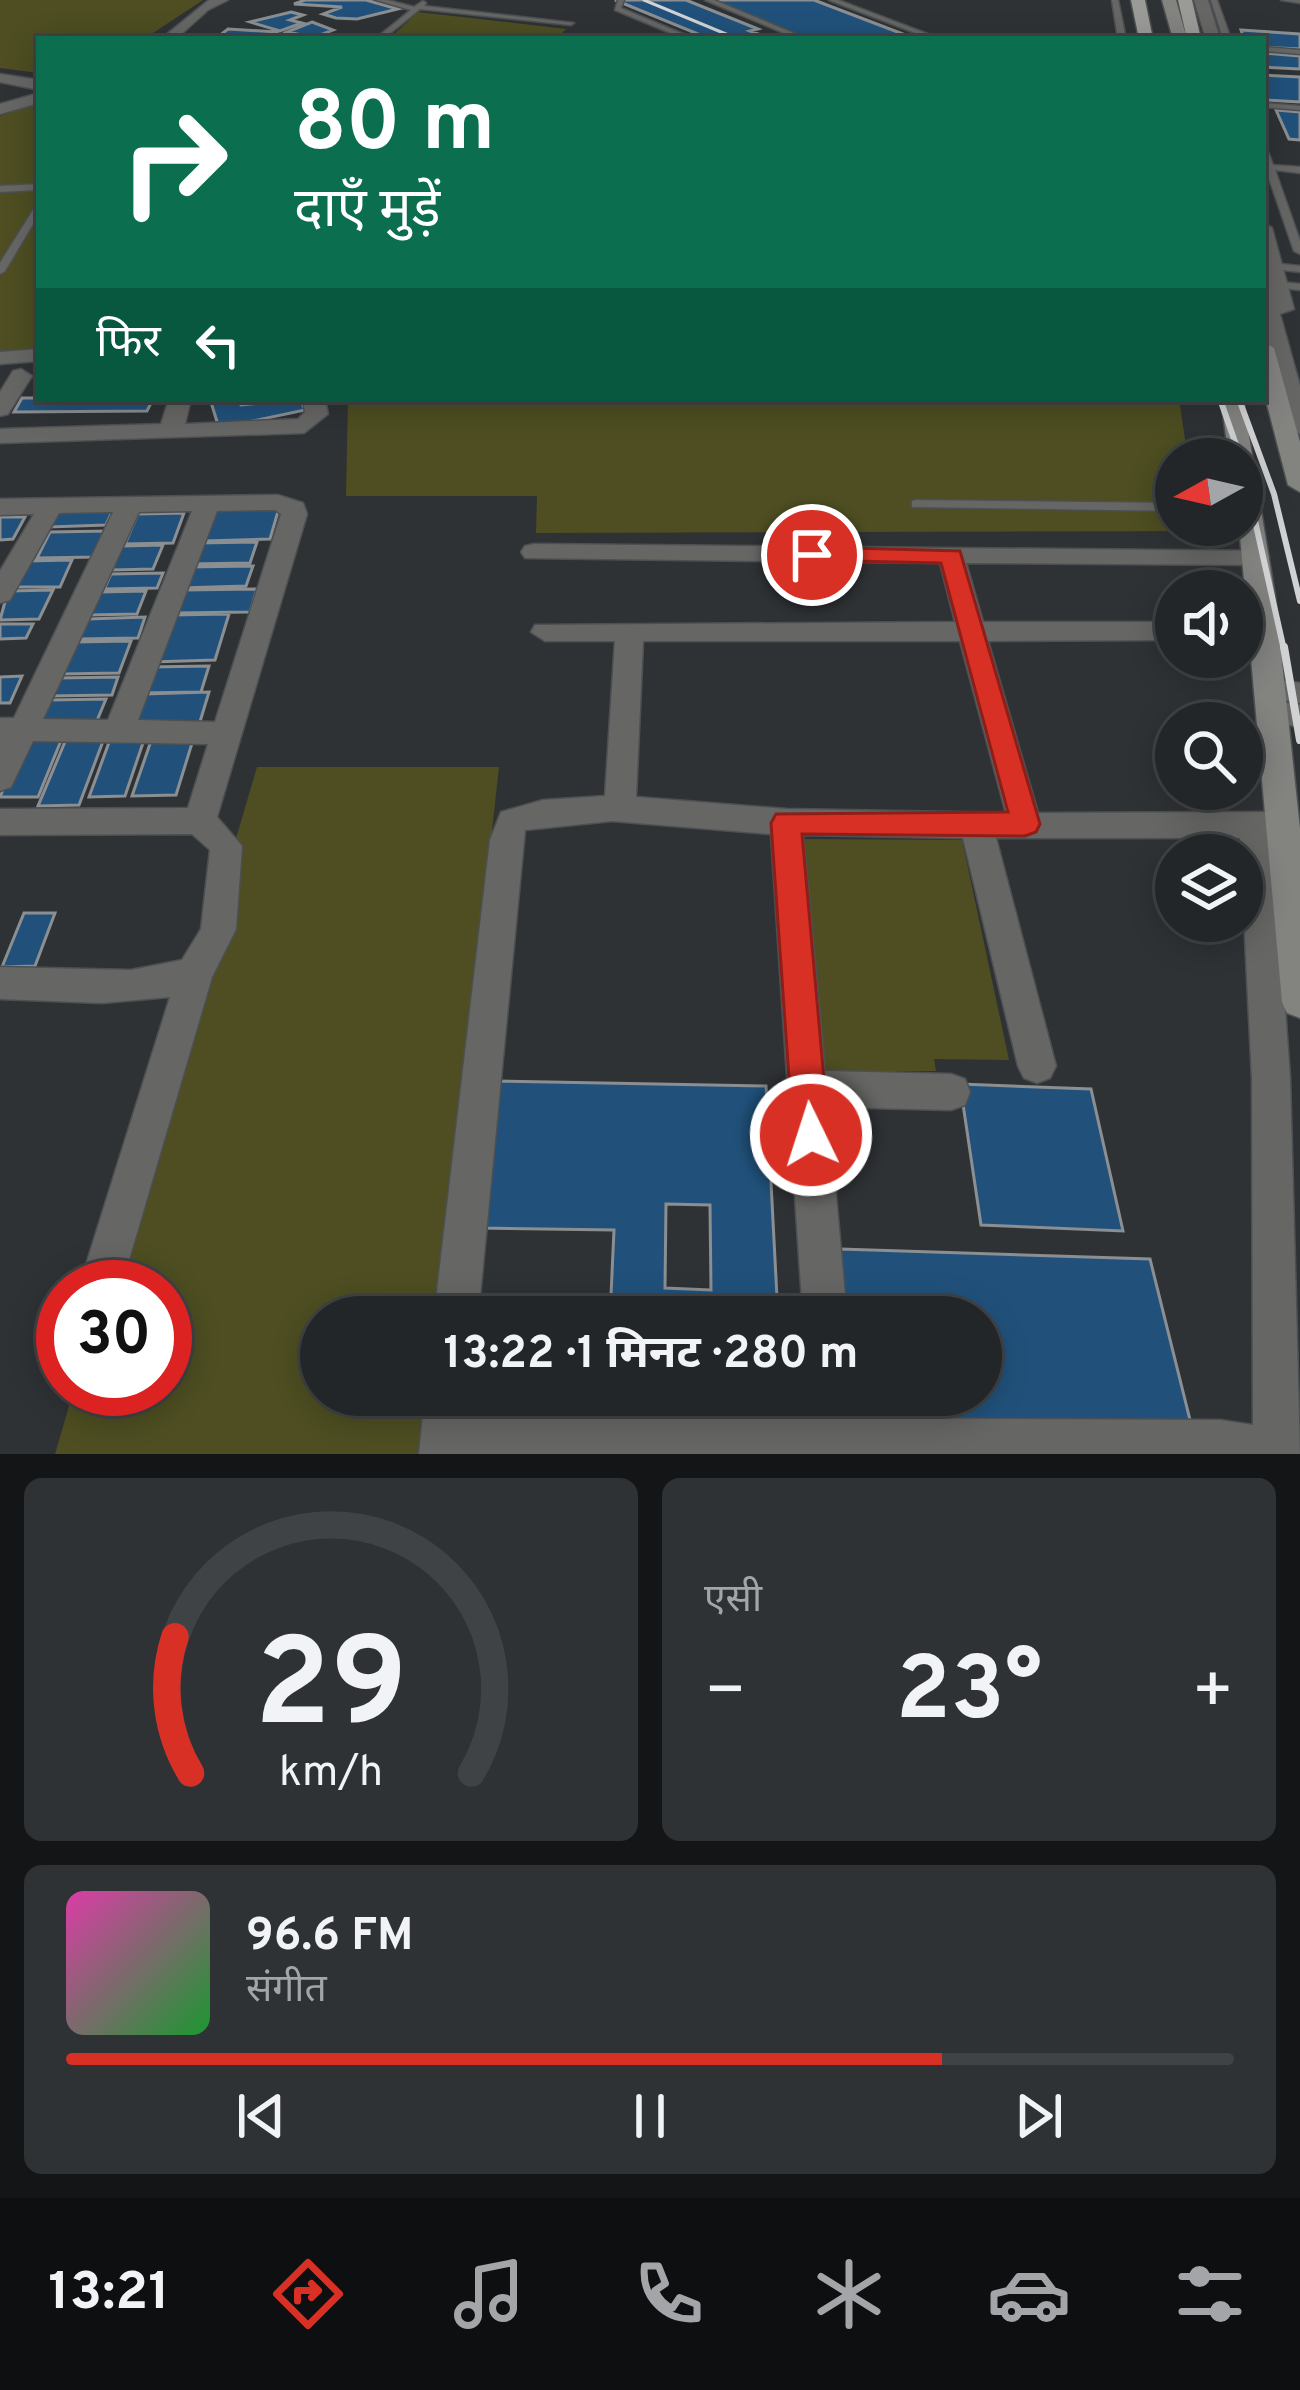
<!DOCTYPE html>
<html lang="hi">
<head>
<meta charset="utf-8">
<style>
  :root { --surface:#232628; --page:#2f3234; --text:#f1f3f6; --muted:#a3a5a8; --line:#404345; --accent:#d93025 }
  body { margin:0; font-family:Overpass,"Noto Sans Devanagari",sans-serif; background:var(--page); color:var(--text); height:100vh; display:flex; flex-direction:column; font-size:45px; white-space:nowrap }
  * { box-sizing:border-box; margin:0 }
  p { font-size:39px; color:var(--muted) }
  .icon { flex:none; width:66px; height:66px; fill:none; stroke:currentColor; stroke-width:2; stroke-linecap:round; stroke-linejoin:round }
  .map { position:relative; height:1454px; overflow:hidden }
  .panel { display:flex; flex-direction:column; gap:24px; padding:24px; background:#131516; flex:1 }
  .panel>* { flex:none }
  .banner { position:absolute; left:36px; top:36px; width:1230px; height:366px; border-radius:0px; box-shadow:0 6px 30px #0003,0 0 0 3px var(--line); background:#0b6e4f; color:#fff; overflow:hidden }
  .needle { width:78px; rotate:262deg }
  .controls { position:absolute; left:1155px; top:438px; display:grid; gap:24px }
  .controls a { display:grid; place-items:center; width:108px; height:108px; border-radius:50%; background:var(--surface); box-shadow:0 6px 30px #0003,0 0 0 3px var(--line); font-size:60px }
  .speed { position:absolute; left:36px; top:1260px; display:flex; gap:24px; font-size:60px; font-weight:700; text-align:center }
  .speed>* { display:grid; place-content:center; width:156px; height:156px; border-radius:50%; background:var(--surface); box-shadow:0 6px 30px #0003,0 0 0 3px var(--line); line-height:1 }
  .speed .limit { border:18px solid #d22; background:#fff; color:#111 }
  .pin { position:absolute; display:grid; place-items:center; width:102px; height:102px; color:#fff; margin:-51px; border:6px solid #fff; border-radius:50%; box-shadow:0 3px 12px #0007 }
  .me { position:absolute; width:132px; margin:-66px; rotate:356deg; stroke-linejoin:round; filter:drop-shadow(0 0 9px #0008) }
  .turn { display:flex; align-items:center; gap:42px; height:252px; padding:0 60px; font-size:54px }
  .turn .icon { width:156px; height:156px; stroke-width:2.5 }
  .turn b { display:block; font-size:84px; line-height:102px }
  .then { display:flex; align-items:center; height:114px; padding:0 60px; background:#0003; gap:24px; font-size:45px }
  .big { font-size:90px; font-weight:700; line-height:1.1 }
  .panel .tile { flex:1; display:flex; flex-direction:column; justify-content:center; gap:18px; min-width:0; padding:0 42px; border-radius:18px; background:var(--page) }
  .panel .dial { align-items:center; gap:0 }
  .dial svg { height:312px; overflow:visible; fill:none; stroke:var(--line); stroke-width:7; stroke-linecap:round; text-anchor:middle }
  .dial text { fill:var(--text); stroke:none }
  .song { display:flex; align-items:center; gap:36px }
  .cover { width:144px; height:144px; border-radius:18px; background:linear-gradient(135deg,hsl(320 70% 55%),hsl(130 70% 35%)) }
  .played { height:12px; border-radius:6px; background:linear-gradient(90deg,var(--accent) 75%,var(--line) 75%) }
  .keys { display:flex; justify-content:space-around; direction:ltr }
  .heat { display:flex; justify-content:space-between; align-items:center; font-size:66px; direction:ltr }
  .panel .tiles { flex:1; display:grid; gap:24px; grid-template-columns:1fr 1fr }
  .tile:last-child { grid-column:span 2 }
  .trip { position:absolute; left:300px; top:1296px; width:702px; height:120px; border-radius:60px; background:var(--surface); box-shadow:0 6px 30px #0003,0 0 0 3px var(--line); font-weight:700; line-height:120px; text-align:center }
  .tab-bar { display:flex; height:192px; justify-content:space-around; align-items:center; background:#0e0f10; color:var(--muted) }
  .tab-bar .icon { width:84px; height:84px }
  .tab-bar .current { color:var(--accent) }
  .tab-bar b { font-size:54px; color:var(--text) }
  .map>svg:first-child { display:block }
  .green { fill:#4e4e22 }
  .building { fill:#21517b; stroke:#8b8f92; stroke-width:3; fill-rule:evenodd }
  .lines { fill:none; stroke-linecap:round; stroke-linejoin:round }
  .service-casing { stroke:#4d5053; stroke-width:3 }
  .minor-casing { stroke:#4d5053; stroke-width:3 }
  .tertiary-casing { stroke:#4d5053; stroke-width:3 }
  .secondary-casing { stroke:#4d5053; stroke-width:3 }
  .primary-casing { stroke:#4d5053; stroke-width:3 }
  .service { fill:#666664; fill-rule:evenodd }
  .minor { fill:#666664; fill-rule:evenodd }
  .tertiary { fill:#666664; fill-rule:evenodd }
  .secondary { fill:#838480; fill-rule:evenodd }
  .primary { fill:#9a9a96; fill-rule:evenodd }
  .rail-far2 { stroke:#d0d2d4; stroke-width:3 }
  .rail-far1 { stroke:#d0d2d4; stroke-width:6 }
  .rail { stroke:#d0d2d4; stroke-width:8 }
  .route { fill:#d93025; stroke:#8d1f18; stroke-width:3 }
</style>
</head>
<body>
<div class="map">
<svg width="1300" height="1454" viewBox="0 0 1300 1454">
  <rect width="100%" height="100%" fill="#2f3235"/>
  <path class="green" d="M0 0H203L144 39H39V73L0 68Z
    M418 12 566 29 556 39H389Z
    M39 102V349L0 353V116Z
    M348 399H1179L1188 459H1176V525H1200L1202 531 536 533 537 496H346Z
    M257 767H499L438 1317H321V1395H429L422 1454H55L74 1389H165V1287H104Z
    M797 839 962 840 1009 1060 934 1059 936 1071H819Z"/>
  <path class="building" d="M305 0H366L398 9 357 19 336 18 323 14 342 7 294 4Z
    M615 0H686L758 29 750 31 772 39H710Z
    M707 0H814L916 39H806Z
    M291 12 303 15 290 20 302 23 280 31 250 22Z
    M312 22 333 30 320 35 322 39 287 32Z
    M228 29 277 32 268 39H215Z
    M1241 30 1300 34V49L1263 47V39H1244Z
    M1263 53 1300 56V69L1263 67Z
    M1263 75 1300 77V102L1267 100Z
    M1276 110 1300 112V140L1289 139Z
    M39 393V399L62 401 153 399 147 411 14 412 22 398H36Z
    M210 399H238L241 405 300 399 305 410 219 428Z
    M279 508 270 539 204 541 215 509Z
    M113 510 106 525 49 527 57 511Z
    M184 513 173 543 125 544 138 514Z
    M0 517H25L13 539 0 540Z
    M108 531 97 557 37 558 50 532Z
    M257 542 250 563 189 564 196 543Z
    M163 545 153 569 112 570 122 546Z
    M72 560 60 587H13L26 561Z
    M253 566 246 586 180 588 187 567Z
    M163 573 157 588 104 589 111 574Z
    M257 589 250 612 174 613 183 590Z
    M53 590 39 619 0 620 8 591Z
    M146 591 137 614 89 615 99 592Z
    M229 614 215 660 152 662 169 615Z
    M145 617 138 638 79 639 88 619Z
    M0 624H33L26 638 0 639Z
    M131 641 119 673 61 674 74 642Z
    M209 666 201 692 139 693 148 667Z
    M22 676 10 703H0V677Z
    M118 677 112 695 50 696 57 678Z
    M209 692 199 725 132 727 144 694Z
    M106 699 96 723 39 724 49 700Z
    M65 731 38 797H0L27 732Z
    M105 736 79 805 38 806 67 737Z
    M111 737H145L125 796 89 797Z
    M193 740 176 795 132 796 151 741Z
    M24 913H55L35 966 2 967Z
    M497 1081 766 1086 778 1317H610L614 1230 480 1228ZM666 1204 710 1205 711 1290 665 1288Z
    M960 1084 1091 1089 1123 1231 981 1225Z
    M840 1249 1150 1259 1192 1428 853 1417 851 1395H981V1317H845Z
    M607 1395H782L783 1408 607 1404Z"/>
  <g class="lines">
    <g class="service-casing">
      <path id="service" d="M376 0H387L414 7 423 1 426 3 424 6 574 23 571 25 420 9 383 39H375L411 10Z
        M618 0H624L621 8 695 39H685L615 10Z
        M705 0H714L808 39H798Z
        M829 0H838L941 39H931Z
        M1112 0H1118L1126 39H1118Z
        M1211 0H1217L1231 39H1223Z
        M1281 0H1300V3Z
        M1263 47 1300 50V54L1263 51Z
        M1263 103 1300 106V110L1263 107Z
        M1263 147 1267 149 1273 165 1300 167V173L1275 170 1300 241V254L1294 251 1265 167Z
        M39 184V190L0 192V186Z
        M39 204V214L5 271 0 274V263L35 207Z
        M1263 262 1300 266V272L1263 268Z
        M1263 280 1300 284V290L1263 286Z
        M916 500 1176 503V511L912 507V501Z"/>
    </g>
    <g class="minor-casing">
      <path id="minor" d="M209 0H228L208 10 176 39H161Z
        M1194 0H1208L1220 39H1206Z
        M1263 222 1272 228 1294 309 1280 314 1300 386V434L1288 427 1263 328V283L1268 284Z
        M39 349V361L0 364V352Z
        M21 369 32 376 8 414 0 416V392L13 371Z
        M169 399H191L185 424 298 419 305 412 303 399H325L328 414 304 433 0 443V429L161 424Z
        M278 495 303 503 307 514 217 817 242 846 236 929 212 977 121 1287H79L170 997 102 1003 0 999V967L131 970 182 960 201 929 210 850 192 834 0 835V809L188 808 208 744 33 741 11 787 0 791V718H14L113 512 59 513 10 600 0 603V571L34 514 0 515V499ZM275 510 281 514 215 722 138 720 217 511ZM192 511 108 720 43 719 139 512Z
        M534 544 1265 551 1269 557 1256 565 966 563 983 622H1176V640L988 641 1038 813 1283 812 1294 816 1299 825 1294 834 1273 838 1290 1078 1300 1454H419L425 1395H471L469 1416 810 1418 808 1395H854L856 1418 1220 1420 1253 1425 1252 1078 1240 838H996L1056 1066 1050 1078 1037 1083 1024 1078 1018 1066 963 838 803 835 825 1071 951 1074 965 1079 970 1092 965 1105 951 1110 828 1107 847 1317H803L771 834 612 821 525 830 478 1317H434L490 840 501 812 543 800 605 796 615 641H545L531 632 535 625 955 622 940 563 525 558 521 552 525 546ZM643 641H960L1006 813 787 809 636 797Z"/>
    </g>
    <g class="tertiary-casing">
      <path id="tertiary" d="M0 74 39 80V90L0 82Z
        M39 93V103L0 114V104Z
        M1271 679 1300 683V703L1261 696 1256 689Z
        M1273 701 1300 705V727L1263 720 1258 712Z"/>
    </g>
    <g class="secondary-casing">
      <path id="secondary" d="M1162 0H1176L1187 39H1173Z
        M1263 342 1274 348 1300 442V492L1288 485 1263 389Z
        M1221 399H1243L1275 596 1300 829V1018L1287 1013 1282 1002 1239 525 1242 459H1229Z"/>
    </g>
    <g class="primary-casing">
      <path id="primary" d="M1131 0H1145L1153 39H1139Z
        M1178 0H1192L1201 39H1187Z"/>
    </g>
    <use href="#service" class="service"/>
    <use href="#minor" class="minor"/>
    <use href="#tertiary" class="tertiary"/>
    <use href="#secondary" class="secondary"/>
    <use href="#primary" class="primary"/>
    <path class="rail-far2" d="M644 0 738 39"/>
    <path class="rail-far1" d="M1220 399 1241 459
      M1239 399 1274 494 1300 601
      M1242 463 1284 650"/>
    <path class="rail" d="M1284 647 1300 740"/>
  </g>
  <path class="route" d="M812 547 960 551 1040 824 1036 832 1025 836 802 834 829 1135 823 1147 811 1152 798 1147 793 1135 771 823 776 814 1008 812 941 563 804 560 801 555Z"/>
</svg>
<div class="controls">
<a><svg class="needle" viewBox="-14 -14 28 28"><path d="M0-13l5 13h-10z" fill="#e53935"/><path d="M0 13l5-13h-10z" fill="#a3a5a8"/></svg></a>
<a><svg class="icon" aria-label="sound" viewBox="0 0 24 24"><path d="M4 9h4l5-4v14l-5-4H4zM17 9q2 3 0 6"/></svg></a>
<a><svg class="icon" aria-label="search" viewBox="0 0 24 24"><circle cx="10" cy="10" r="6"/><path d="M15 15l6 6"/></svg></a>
<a><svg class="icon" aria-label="layers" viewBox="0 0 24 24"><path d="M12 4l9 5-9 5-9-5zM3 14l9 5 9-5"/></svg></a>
</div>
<div class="speed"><div class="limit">30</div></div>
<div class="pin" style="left:812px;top:555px;background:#d93025"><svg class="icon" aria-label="arrive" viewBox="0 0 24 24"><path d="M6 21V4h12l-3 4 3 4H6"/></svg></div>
<svg class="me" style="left:811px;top:1135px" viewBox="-20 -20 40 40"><circle r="17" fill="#d93025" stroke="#fff" stroke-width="3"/><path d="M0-11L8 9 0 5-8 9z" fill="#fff"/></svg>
<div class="trip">13:22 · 1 मिनट · 280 m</div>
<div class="banner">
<div class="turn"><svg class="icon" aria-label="right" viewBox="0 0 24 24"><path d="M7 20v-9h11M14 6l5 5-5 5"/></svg><div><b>80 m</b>दाएँ मुड़ें</div></div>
<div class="then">फिर<svg class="icon" aria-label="left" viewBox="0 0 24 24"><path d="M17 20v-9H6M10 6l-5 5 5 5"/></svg></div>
</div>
</div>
<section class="panel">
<div class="tiles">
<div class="tile dial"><svg viewBox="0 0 100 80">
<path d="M14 69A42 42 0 1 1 86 69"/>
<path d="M14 69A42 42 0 0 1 10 34" stroke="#d93025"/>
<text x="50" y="56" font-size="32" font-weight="700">29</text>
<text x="50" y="72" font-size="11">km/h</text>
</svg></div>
<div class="tile"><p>एसी</p>
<div class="heat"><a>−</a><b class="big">23°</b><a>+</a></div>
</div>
<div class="tile">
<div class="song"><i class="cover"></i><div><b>96.6 FM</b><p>संगीत</p></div></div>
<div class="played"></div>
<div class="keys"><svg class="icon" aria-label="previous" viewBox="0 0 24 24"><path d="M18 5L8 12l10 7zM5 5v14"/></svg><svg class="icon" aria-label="pause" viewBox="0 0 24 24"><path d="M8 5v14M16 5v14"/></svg><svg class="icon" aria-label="next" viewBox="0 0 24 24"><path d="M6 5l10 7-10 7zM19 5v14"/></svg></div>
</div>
</div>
</section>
<nav class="tab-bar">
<b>13:21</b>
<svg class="icon current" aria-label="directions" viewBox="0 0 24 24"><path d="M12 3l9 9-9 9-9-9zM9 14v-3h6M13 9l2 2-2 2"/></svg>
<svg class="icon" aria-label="music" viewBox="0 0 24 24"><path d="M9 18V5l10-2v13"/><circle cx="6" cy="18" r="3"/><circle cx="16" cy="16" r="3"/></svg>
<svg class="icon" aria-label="phone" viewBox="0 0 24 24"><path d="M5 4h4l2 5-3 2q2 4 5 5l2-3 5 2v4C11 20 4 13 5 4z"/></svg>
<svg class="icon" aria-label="climate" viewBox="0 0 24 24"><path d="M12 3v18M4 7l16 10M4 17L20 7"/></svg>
<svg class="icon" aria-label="car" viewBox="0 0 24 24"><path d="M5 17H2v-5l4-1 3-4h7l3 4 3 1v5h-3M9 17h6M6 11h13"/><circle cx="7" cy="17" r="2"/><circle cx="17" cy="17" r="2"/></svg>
<svg class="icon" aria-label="filters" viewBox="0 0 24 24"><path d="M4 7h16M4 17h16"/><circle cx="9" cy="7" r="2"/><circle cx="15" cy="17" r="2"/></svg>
</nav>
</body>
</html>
